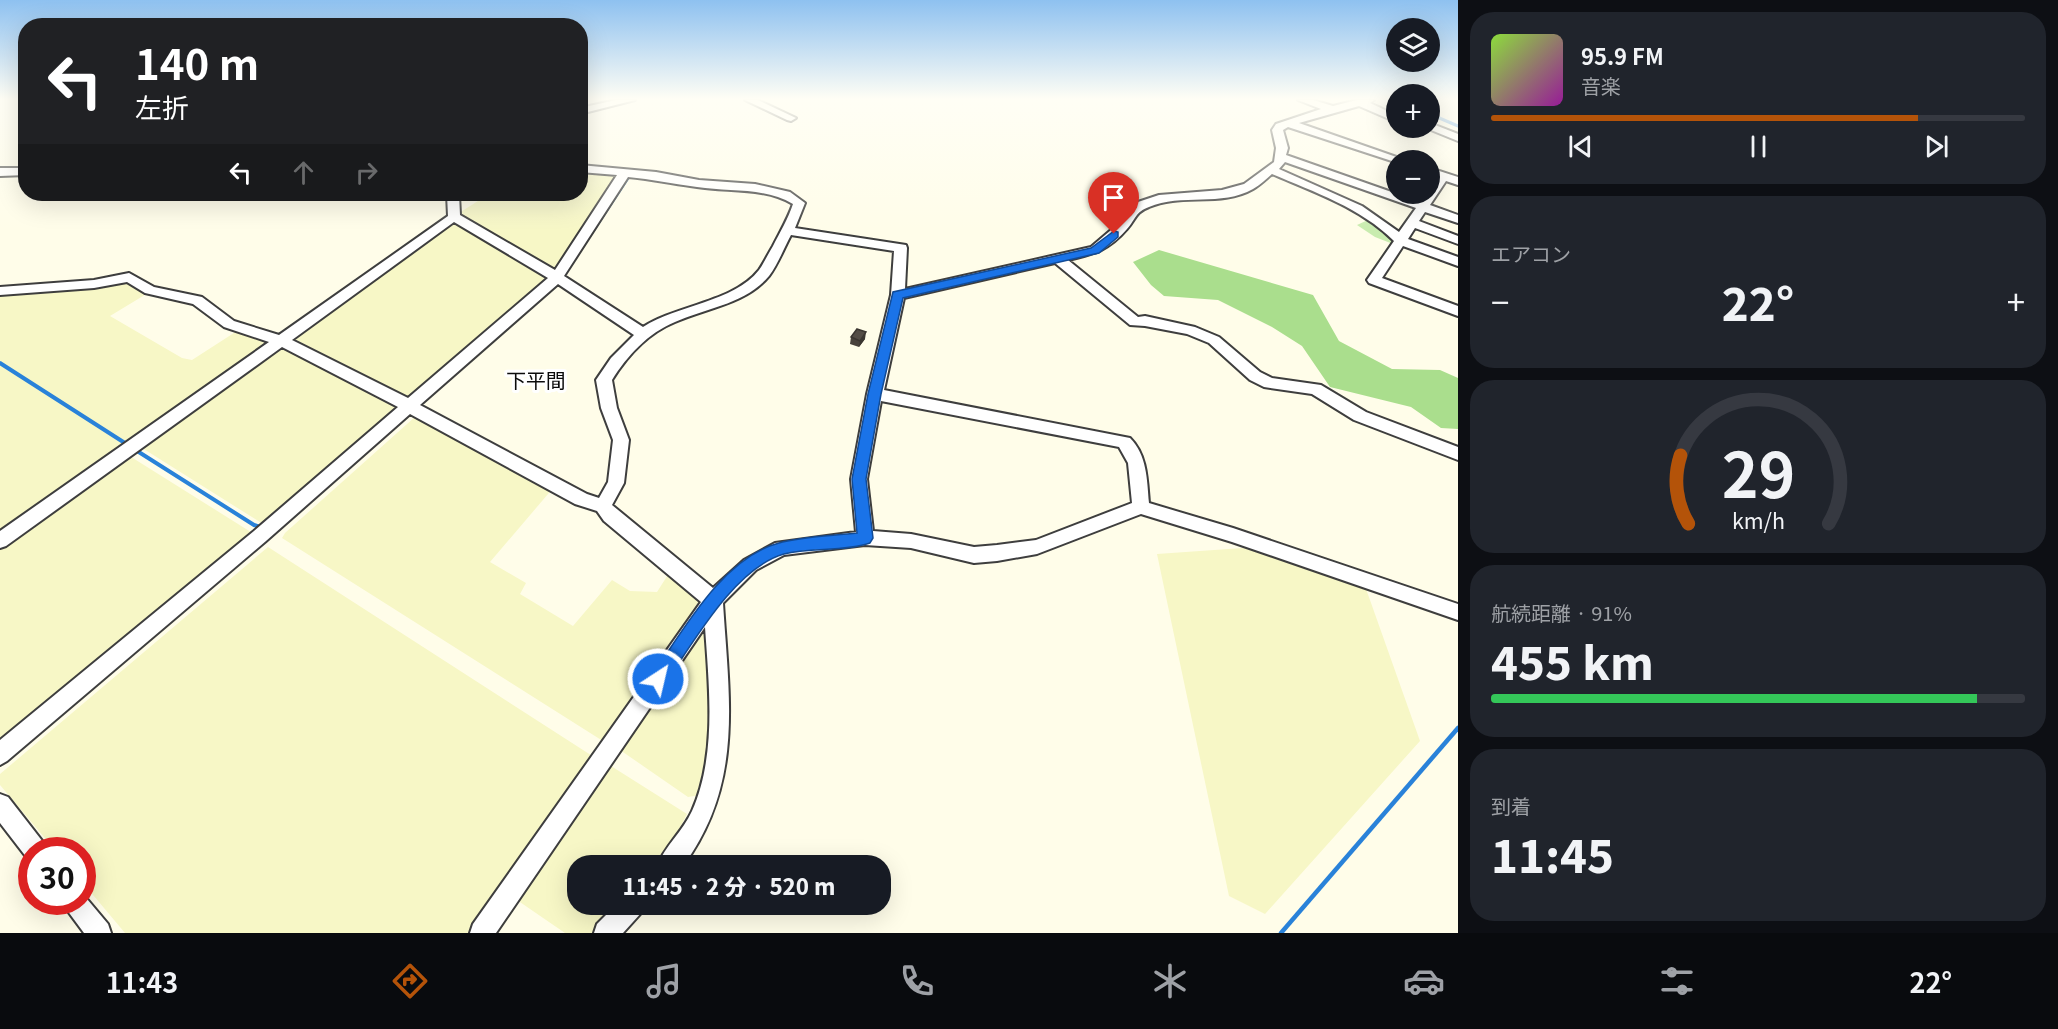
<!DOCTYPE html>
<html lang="ja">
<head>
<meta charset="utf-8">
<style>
  :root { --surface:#171b24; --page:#20242c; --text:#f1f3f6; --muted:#9ea1a6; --line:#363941; --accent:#b45309 }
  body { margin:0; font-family:Georgia,"Noto Sans JP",serif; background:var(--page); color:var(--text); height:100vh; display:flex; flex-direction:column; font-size:22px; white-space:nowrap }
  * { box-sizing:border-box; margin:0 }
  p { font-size:20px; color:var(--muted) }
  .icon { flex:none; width:33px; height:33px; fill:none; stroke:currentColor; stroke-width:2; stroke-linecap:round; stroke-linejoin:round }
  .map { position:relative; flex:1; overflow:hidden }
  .panel { display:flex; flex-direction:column; gap:12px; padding:12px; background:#0d0f14; width:600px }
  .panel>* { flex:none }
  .hud { position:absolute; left:18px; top:18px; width:570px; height:183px; border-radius:24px; box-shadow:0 6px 24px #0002; background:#202124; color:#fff; overflow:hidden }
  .controls { position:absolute; left:1386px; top:18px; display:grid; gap:12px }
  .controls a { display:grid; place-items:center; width:54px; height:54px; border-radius:50%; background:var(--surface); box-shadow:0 6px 24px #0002; font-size:30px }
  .speed { position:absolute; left:18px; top:837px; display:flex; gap:12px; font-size:30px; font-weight:700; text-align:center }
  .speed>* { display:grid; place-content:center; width:78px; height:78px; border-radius:50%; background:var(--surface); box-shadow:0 6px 24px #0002; line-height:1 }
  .speed .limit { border:9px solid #d22; background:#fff; color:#111 }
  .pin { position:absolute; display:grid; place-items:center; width:51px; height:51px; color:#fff; margin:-62px -26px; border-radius:50% 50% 50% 0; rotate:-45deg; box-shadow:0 0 6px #0007 }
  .pin .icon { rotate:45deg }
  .me { position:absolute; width:66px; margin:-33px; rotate:35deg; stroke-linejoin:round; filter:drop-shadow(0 0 4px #0008) }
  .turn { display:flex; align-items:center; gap:21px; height:126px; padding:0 18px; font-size:27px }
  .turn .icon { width:78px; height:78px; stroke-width:2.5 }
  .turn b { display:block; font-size:42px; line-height:51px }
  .lanes { display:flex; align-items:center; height:57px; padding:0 18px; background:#0003; justify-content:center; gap:30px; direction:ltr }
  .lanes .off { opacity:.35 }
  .big { font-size:45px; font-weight:800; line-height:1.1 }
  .panel .card { flex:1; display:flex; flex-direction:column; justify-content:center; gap:9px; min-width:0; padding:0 21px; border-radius:24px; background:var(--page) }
  .panel .dial { align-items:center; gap:0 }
  .dial svg { height:156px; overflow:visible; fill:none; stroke:var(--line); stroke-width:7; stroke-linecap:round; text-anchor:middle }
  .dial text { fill:var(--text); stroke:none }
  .song { display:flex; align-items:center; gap:18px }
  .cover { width:72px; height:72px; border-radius:9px; background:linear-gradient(135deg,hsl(90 70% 55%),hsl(300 70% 35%)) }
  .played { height:6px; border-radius:3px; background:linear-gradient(90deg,var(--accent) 80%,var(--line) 80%) }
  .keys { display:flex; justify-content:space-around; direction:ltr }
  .heat { display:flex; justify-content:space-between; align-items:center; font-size:33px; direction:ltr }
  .charge { height:9px; border-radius:4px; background:linear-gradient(90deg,#34c759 91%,var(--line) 0) }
  .trip { position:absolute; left:567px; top:855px; width:324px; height:60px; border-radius:24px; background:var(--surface); box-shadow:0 6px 24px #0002; font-weight:800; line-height:60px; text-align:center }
  .dock { display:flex; height:96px; justify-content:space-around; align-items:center; background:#090b0e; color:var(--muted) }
  .dock .icon { width:42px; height:42px }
  .dock .selected { color:var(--accent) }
  .dock b { font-size:27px; color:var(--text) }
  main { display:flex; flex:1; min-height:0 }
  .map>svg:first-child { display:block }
  .farmland { fill:#f7f7c6 }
  .green { fill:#c9ecaf }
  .forest { fill:#aade8d }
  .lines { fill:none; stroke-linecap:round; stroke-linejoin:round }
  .stream-far2 { stroke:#2982d9; stroke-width:3 }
  .stream-far1 { stroke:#2982d9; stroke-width:4 }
  .stream { stroke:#2982d9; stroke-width:4.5 }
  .minor-casing { stroke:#3e3e3e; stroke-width:4 }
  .minor { fill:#fff; fill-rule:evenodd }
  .wall { fill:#48423c }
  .shaded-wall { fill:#3b3631 }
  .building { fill:#544d46; stroke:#3b3631; stroke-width:1.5 }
  .route { fill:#1a73e8; stroke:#114b97; stroke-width:1.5 }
  .labels { text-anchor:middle; stroke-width:6; stroke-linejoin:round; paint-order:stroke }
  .neighbourhood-label { font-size:20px; fill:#0b0b0b; stroke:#fff }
</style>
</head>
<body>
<main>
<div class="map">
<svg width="1458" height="933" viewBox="0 0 1458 933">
  <rect width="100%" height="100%" fill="#fffde9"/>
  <path class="farmland" d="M581 169 619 175 556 269 551 270 462 218 459 213 489 194H580Z
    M454 222 546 274 547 280 409 397 292 338Z
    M125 281 148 293 110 316 182 358 192 360 237 331 274 343 0 537V294Z
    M283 344 399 408 263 524 139 446Z
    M416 416 554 487 490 562 526 583 520 594 573 626 612 580 630 591 657 592 671 570 705 599 606 743 282 538 285 533Z
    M128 455 254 534 0 744V548Z
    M268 547 597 759 474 933H125L83 883 82 850H55L0 785V774Z
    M1257 547 1365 586 1420 741 1265 914 1229 896 1157 554Z
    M709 618 711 739 700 795 688 797 620 750Z
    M611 766 687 814 668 851 656 865 578 866V904L625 905 594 933H565L514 898Z"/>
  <path class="green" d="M1370 219 1396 238 1393 244 1375 237 1357 225Z"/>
  <path class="forest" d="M1159 250 1313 295 1339 341 1392 369 1440 370 1458 378V429L1441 428 1411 407 1330 387 1302 346 1272 327 1218 300 1164 296 1151 285 1133 262Z"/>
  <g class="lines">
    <path class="stream-far2" d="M1430 114 1458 126
      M566 272 630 175"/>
    <path class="stream-far1" d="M0 363 128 445
      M134 449 254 525 263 528"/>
    <path class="stream" d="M1281 933 1458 728"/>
    <g class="minor-casing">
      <path id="minor" d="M616 100H635L580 114V108Z
        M745 100H758L796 118 791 121 787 120Z
        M1298 100H1313L1333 106 1357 100H1374L1370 103 1396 115V122L1359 106 1299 123 1405 160 1395 162 1288 127 1283 130 1288 148 1286 155 1420 202 1425 194H1430V187L1436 177 1430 175V168L1458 177V185L1446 181 1430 205 1458 215V223L1425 212 1419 221 1458 236V244L1415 228 1408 239 1458 257V266L1403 246 1382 278 1458 306V316L1369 283 1367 280 1394 241C1361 208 1314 192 1272 174 1266 179 1260 185 1253 189 1222 207 1181 193 1149 207 1135 212 1136 219 1127 229 1108 251 1094 254 1068 260L1138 317 1145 316 1195 327 1219 337 1260 372 1272 378 1321 385 1366 412 1458 447V460L1354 420 1312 394 1264 387 1250 380 1209 343 1187 334 1145 326 1130 325 1055 263 904 298 884 390 1130 438C1147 455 1147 479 1149 503L1233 528 1458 604V620L1232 542 1141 514 1037 554 997 561 974 563 911 548 865 545 784 555 756 570 723 603C729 699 744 783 683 866H657C665 846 683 831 692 811 717 755 709 686 705 627L496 933H470L473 924 701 602 604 521 597 511 575 504 410 414 266 541 7 761 0 765V740L254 531 398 407 282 347 6 546 0 548V531L269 342 224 327 193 304 145 293 127 282 94 288 0 295V287L94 280 129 273 154 287 202 297 234 321 279 335 448 216 447 194H459L460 215 555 270 617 175 580 172V165L656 172 699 180 755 184 790 192 805 203 795 228 906 245 907 248 905 289 1091 247 1118 224 1124 212 1138 202 1159 195 1222 190 1244 184 1274 162 1276 148 1272 130 1276 124 1321 109ZM1285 162 1416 208 1399 232 1362 206 1279 169ZM628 177C651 179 674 184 697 187 729 192 764 187 793 204 788 219 780 232 773 246 768 254 764 263 759 270 734 302 677 305 643 327L564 276ZM454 222 548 278 408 398 292 340ZM791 235 894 251 891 295 867 394 851 479 856 532 775 543 744 560 713 588 612 505 624 483 629 440 617 408 612 380C627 356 648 333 675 322 706 308 746 304 769 276 778 264 784 248 791 235ZM558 284 634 335 611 358 596 380 601 408 613 440 608 482 599 498 587 494 420 405ZM881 401 1119 447 1128 463 1132 503 1036 540 997 545 974 547 911 534 873 531 867 479Z
        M1430 123 1458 134V141L1426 128H1430Z
        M0 168H26V175L0 176Z
        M0 794 8 797 43 842 46 850H32V860L27 858 0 823Z
        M82 893 108 924 111 933H84L67 910 63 902H82Z
        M617 904H646L642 912 623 933H594L597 924Z"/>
    </g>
    <use href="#minor" class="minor"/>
  </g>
  <path class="wall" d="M851 337 865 339 859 347 850 344Z"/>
  <path class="shaded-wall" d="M866 332 865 339 859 347 860 341Z"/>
  <path class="building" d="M857 329 866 332 860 341 851 337Z"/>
  <linearGradient id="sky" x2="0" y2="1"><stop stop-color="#8ec1f0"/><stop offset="0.43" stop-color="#fffef5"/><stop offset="1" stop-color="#fffef5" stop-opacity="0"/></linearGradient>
  <rect width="1458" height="230" fill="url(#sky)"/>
  <path class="route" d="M1114 231 1118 232V237L1099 253 903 298 881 394 866 479 873 538 870 543C843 552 811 547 784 554 734 568 692 645 664 685L658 687 653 685 650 679 653 674C684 629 723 558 779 543 804 536 832 536 857 533L852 479 868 394 893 292 1091 248Z"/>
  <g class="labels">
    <g class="neighbourhood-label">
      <text x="536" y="388">下平間</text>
    </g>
  </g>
</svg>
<div class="controls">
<a><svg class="icon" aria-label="layers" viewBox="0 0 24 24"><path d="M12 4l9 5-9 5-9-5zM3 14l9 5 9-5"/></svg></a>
<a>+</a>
<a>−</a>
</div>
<div class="speed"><div class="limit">30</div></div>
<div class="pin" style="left:1114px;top:234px;background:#d93025"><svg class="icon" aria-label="arrive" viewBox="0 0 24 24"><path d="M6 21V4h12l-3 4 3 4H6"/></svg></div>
<svg class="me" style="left:658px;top:679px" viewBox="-20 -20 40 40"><circle r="17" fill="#1a73e8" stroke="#fff" stroke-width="3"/><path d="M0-11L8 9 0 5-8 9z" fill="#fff"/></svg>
<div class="trip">11:45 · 2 分 · 520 m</div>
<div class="hud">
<div class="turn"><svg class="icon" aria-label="left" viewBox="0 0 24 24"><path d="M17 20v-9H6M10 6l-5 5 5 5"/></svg><div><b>140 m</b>左折</div></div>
<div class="lanes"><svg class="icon" aria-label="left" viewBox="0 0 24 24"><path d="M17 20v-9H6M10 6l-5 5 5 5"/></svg><svg class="icon off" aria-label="ahead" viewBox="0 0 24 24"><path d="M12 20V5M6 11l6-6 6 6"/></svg><svg class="icon off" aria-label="right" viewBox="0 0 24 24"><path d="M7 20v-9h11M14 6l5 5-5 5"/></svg></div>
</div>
</div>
<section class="panel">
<div class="card">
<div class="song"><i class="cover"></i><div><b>95.9 FM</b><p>音楽</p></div></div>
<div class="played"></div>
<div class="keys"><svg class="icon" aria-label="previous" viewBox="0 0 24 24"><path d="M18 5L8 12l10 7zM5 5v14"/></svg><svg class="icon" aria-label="pause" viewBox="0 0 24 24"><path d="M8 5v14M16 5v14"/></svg><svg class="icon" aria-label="next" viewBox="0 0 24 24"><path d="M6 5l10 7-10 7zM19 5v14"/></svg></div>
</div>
<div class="card"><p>エアコン</p>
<div class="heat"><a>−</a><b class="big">22°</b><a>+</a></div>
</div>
<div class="card dial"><svg viewBox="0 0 100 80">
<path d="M14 69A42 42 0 1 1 86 69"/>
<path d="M14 69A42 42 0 0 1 10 34" stroke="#b45309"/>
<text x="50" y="56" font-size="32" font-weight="700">29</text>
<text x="50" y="72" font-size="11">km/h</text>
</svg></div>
<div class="card"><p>航続距離 · 91%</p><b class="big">455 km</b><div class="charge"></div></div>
<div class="card"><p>到着</p><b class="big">11:45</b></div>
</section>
</main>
<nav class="dock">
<b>11:43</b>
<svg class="icon selected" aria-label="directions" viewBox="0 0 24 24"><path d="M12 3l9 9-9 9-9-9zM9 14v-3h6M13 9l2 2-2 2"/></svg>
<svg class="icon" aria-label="music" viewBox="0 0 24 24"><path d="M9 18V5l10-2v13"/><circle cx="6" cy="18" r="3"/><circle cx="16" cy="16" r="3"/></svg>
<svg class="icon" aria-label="phone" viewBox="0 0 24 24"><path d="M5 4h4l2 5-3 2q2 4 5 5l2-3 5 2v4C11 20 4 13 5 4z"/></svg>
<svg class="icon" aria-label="climate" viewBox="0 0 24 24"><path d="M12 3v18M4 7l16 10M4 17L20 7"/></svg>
<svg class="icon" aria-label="car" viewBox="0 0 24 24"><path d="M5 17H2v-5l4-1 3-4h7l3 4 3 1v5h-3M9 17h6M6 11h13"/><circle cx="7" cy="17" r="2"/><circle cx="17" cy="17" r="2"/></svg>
<svg class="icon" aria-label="filters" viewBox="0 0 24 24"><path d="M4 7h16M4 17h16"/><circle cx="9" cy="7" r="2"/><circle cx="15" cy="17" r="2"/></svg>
<b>22°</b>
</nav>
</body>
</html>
